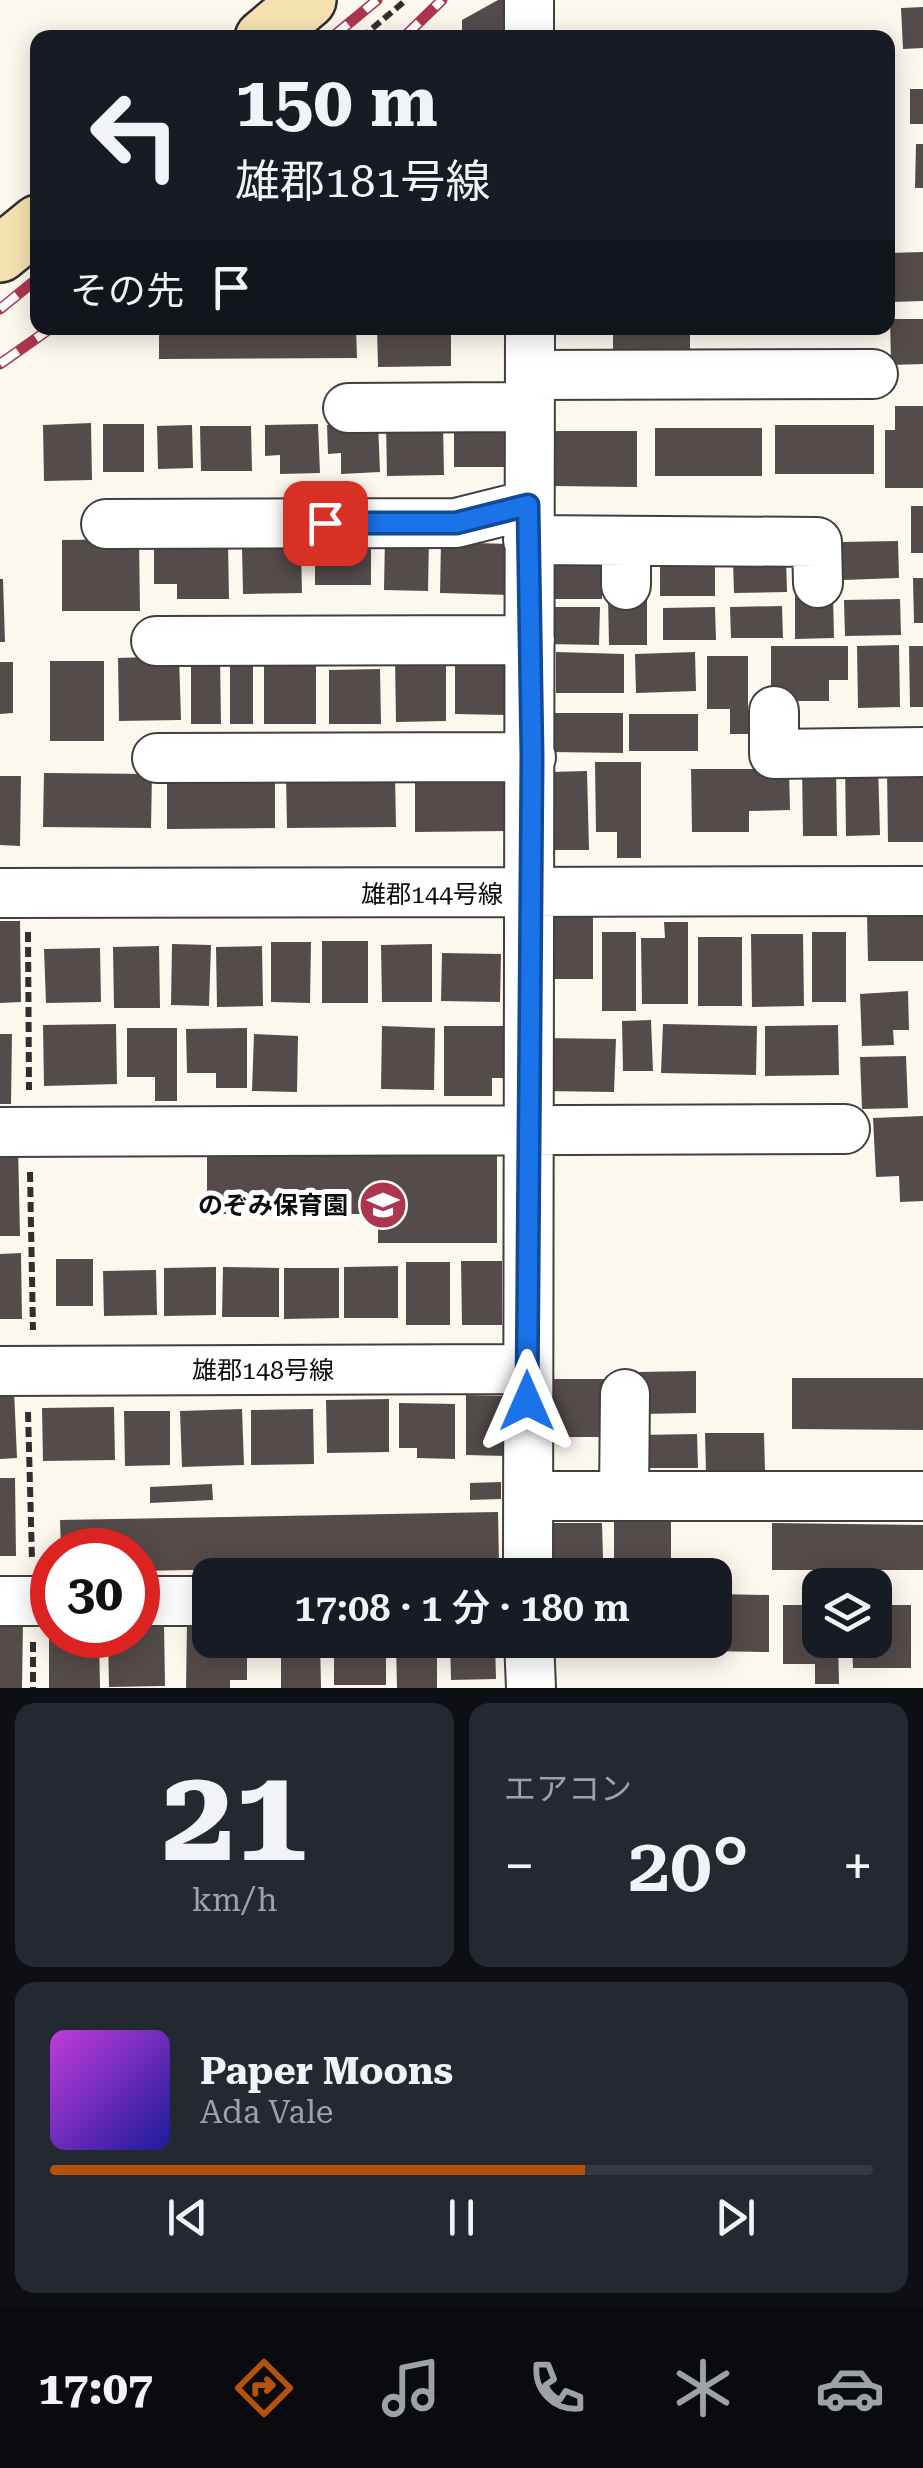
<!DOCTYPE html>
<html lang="ja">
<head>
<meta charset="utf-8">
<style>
  :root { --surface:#171b24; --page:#242831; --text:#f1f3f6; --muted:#9ea1a6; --line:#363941; --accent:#b45309 }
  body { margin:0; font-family:"Roboto Serif","Noto Sans JP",serif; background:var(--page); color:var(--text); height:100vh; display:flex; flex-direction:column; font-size:38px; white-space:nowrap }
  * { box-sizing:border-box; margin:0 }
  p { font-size:32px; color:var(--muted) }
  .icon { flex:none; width:55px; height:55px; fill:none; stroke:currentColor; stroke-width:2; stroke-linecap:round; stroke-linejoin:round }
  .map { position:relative; height:1688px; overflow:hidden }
  .drawer { display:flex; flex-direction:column; gap:15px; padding:15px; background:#0d0f14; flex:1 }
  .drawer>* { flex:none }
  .hud { position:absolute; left:30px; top:30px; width:865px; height:305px; border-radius:20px; box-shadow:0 5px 25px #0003; background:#171b24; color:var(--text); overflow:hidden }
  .buttons { position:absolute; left:802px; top:1568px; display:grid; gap:20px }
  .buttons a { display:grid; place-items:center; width:90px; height:90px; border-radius:20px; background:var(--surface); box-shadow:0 5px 25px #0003; font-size:50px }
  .speed { position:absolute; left:30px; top:1528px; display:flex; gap:20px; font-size:50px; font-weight:700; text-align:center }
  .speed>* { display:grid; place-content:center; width:130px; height:130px; border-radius:50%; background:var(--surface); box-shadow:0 5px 25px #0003; line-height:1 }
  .speed .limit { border:15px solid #d22; background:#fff; color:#111 }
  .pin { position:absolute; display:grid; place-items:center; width:85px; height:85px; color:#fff; margin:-42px; border-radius:20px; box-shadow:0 5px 15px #0006 }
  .me { position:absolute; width:110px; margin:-55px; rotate:0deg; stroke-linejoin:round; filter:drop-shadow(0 0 8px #0008) }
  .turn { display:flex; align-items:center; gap:35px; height:210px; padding:0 40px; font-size:45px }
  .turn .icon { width:130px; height:130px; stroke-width:2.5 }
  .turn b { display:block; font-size:70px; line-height:85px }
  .then { display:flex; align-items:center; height:95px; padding:0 40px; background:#0003; gap:20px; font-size:38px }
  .big { font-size:75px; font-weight:600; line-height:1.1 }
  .drawer .widget { flex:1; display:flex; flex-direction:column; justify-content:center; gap:15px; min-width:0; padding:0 35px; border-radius:20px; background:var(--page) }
  .drawer .dial { align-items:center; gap:0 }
  .dial b { font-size:130px; line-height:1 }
  .song { display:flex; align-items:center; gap:30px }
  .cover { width:120px; height:120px; border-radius:15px; background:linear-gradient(135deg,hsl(290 70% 55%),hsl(240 70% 35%)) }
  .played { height:10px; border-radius:5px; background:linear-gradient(90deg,var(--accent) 65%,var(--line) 65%) }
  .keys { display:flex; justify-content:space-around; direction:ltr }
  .heat { display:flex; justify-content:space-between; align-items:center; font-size:55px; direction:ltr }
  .drawer .tiles { flex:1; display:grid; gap:15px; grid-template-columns:1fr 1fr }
  .widget:last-child { grid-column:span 2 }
  .trip { position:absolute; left:192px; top:1558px; width:540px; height:100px; border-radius:20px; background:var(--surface); box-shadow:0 5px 25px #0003; font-weight:600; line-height:100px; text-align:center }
  .tab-bar { display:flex; height:160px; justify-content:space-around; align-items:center; background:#090b0e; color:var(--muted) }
  .tab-bar .icon { width:70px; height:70px }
  .tab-bar .on { color:var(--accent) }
  .tab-bar b { font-size:45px; color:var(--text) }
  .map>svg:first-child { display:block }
  .building { fill:#544c4a }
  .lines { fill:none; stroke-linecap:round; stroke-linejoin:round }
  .minor-casing { stroke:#404040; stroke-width:52 }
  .secondary-casing { stroke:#2f2f2f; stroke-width:60 }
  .path { stroke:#2f2f2f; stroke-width:6; stroke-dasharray:10 5; stroke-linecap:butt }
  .minor { stroke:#fff; stroke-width:48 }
  .secondary { stroke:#f6e2b1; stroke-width:55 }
  .rail-casing { stroke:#ad354f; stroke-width:11 }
  .rail { stroke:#fff; stroke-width:8; stroke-dasharray:22; stroke-linecap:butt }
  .route-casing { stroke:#114b97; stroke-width:25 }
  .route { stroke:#1a73e8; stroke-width:18 }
  .labels { text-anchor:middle; stroke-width:10; stroke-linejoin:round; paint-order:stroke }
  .street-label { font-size:25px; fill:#0d0d0d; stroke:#fff }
  .poi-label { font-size:25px; font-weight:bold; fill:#0d0d0d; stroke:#fff; text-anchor:end }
</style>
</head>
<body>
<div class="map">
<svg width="923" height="1688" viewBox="0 0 923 1688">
  <rect width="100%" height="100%" fill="#fdf8ee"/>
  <path class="building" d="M498 0H506V38H462V20Z
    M923 7V48L903 49 901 8Z
    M910 89H923V124H910Z
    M916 144H923V188H915Z
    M923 252V301L891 302 888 253Z
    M890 319H923V364L891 365Z
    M159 328H356L357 358 159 359Z
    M377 328H451V366L378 367Z
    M613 328H690V363H613Z
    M895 406H923V488H885V430H895Z
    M443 422 444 475 387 476 386 423Z
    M91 423 92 480 44 481 43 425Z
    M378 423 380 472 341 474V453L328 454 327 425Z
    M454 423H510V467H454Z
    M103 424H144V472H103Z
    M318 424 320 473 280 474V455L265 456V425Z
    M192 425 193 468 158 469 157 426Z
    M775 425H874V474H775Z
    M200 426H251L252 471H201Z
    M655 428H762V476H655Z
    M552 431H637V487L552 486Z
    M911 506H923V553H911Z
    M385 535 429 537 428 591 384 590Z
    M315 538H371V585H315Z
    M139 539 140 611H62V540Z
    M898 541 899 578 843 580 841 542Z
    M154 542H228L229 599H177V584H154Z
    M441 542 511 544 510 595 440 593Z
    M301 546 302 593 243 594 242 547Z
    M786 558 787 592 734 593 733 560Z
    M549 561H602V599H548Z
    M715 562V596H660V563Z
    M913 578H923V623H914Z
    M0 579H3L5 642H0Z
    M833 594 834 638 795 639V595Z
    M608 595H647V645H609Z
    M900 599 901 635 845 636 844 600Z
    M782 606 783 638H731L730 607Z
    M548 607H600L599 645 547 644Z
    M715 607 716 640H663V608Z
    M899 645 900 707 858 708 857 646Z
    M771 646H848V680H829V701H771Z
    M909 646H923V707H910Z
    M556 652 624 654V693H556Z
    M695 652 696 691 636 693 635 654Z
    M455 655 506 656 505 715 455 714Z
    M179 656 181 720 119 721 118 658Z
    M707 656H748V734H730V709H707Z
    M446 657V721L396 722 395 658Z
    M191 658H220L221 724H191Z
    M230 658H253V724H230Z
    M316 659V724H264V660Z
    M50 661H104V741H50Z
    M0 662H13V713L0 714Z
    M380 669 381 724H329V670Z
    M551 713H623V753L550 752Z
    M629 714H698V751H629Z
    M595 762H641V858H617V832H596Z
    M845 765H878L880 835 846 836Z
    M802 767H836L837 836H803Z
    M508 769V831L415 832V770Z
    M691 769H789L790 810 749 811V832H692Z
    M923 770V842H888L887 771Z
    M587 771 589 850H552L551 772Z
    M44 773 152 774 151 828 43 827Z
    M167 773H275V828L167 829Z
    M395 774 396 827 287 828 286 775Z
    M0 776H21L20 846 0 845Z
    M923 912V961H868L867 913Z
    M552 916H593V979H552Z
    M0 921H20L21 1002 0 1003Z
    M664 922H688V1004H642L641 938H665Z
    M602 932H636V1011H602Z
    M812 932H846V1002H812Z
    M751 934H803L804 1006 752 1007Z
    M698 937H742V1006H698Z
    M322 941H368V1003H322Z
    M271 942H311L310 1003 271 1002Z
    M172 944 211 945 209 1006 171 1005Z
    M432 944V1002H382L381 945Z
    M159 946 160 1008H114L113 947Z
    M262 946 263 1006 217 1007 216 947Z
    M100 948 101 1002 46 1003 44 949Z
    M442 953 501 954 500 1002 441 1001Z
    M908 991 909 1030H893L894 1045 862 1046 860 994Z
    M651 1020 653 1071H623L622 1021Z
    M116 1024 117 1084 44 1086 43 1025Z
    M663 1024 757 1026 756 1075 661 1073Z
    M838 1025 839 1075 765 1076V1026Z
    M382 1026 435 1028 434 1090 381 1089Z
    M444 1026H503V1078H492V1096H444Z
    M127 1028H177V1101H155V1077H127Z
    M247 1028V1088H216V1073H187L186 1029Z
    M0 1034H12L11 1104H0Z
    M254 1034 298 1036 297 1092 252 1091Z
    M545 1038 616 1039 614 1092 545 1091Z
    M906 1056 908 1108 862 1109 860 1057Z
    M923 1116V1201L900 1202 899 1176 876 1177 873 1118Z
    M0 1145H18L20 1236H0Z
    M207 1145H497V1243H378V1214H207Z
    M21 1253 22 1319H0V1254Z
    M56 1259H93V1306H56Z
    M461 1261H502V1325H462Z
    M406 1262H450V1325H406Z
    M398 1266V1318H344V1267Z
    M216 1267V1315L164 1316V1268Z
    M223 1267 279 1268V1317H222Z
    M284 1268H339V1318L284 1319Z
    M156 1270 157 1315 104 1316 103 1271Z
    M696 1371V1413L640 1414 639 1372Z
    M792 1378H923V1430L792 1429Z
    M551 1379H613V1437H551Z
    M14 1390 17 1458 0 1459V1391Z
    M466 1395 507 1396 506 1456 466 1455Z
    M389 1399V1452L327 1453 326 1400Z
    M399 1403 455 1404V1459L417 1458V1448H399Z
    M114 1407 115 1460 43 1461 42 1408Z
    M242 1409 244 1465 182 1467 180 1411Z
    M313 1409 314 1464 251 1465V1410Z
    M124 1411H170V1465L125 1466Z
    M705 1433H764L765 1472H706Z
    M697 1434 698 1468H640V1435Z
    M0 1478H15L16 1556H0Z
    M501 1482V1499L470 1500V1483Z
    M212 1484 213 1500 150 1503V1487Z
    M498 1512 499 1564 138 1571V1550H61L60 1520Z
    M614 1521H671V1562H614Z
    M543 1523H602L603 1558 543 1559Z
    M772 1523 923 1525V1570H772Z
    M715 1594 769 1595V1652L706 1651 707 1640H715Z
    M783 1605H820V1640H838L839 1684H815V1664H783Z
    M875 1605H911V1668H853L852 1640H875Z
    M0 1620 23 1621 22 1688H0Z
    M164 1623 165 1686 109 1687 108 1635H138V1624Z
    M187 1623 210 1624V1640H265V1650L247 1649V1680H230V1688H186Z
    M49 1626 52 1635H99L100 1688H49Z
    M281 1640H320L321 1688H281Z
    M334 1640H386V1685H334Z
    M396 1640H437V1688H397Z
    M450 1640H495L496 1679 451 1680Z
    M545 1640H618V1654H545Z
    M630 1640H693V1654H630Z"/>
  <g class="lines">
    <g class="minor-casing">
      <path id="minor" d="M529 0V38
        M530 375 873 374
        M348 408 529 407
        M106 524 456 523 528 505
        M528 540 817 542 818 583
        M626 541V585
        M156 641 530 640
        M774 711V754L923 752
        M157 758 531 757
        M0 893 923 891
        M0 1132 845 1129
        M0 1371 526 1369
        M528 1496H923
        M624 1496 625 1394
        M528 1575 530 328
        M0 1601H52
        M138 1601H210
        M529 1640 531 1688"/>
    </g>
    <g class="secondary-casing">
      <path id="secondary" d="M263 38 308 0
        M0 254 38 223"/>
    </g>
    <path class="path" d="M361 38 406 0
      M28 932 29 1090
      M30 1172 33 1330
      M28 1412 32 1560
      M33 1642V1688"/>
    <use href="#minor" class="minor"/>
    <use href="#secondary" class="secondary"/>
    <g class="rail-casing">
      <path id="rail" d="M331 38 377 0
        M403 38 442 0
        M0 309 38 278
        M0 364 51 328"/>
    </g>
    <use href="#rail" class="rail"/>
  </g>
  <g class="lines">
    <g class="route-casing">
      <path id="route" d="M325 523H456L528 505 532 757 527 1401"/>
    </g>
    <use href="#route" class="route"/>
  </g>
  <defs>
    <g id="school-disc" transform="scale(2.5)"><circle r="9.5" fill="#ad354f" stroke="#fff"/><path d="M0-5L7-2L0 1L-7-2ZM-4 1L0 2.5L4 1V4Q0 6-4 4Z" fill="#fff"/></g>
  </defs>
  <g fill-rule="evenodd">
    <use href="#school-disc" x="383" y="1205"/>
  </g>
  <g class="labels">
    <g class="street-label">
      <text x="432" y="903">雄郡144号線</text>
      <text x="263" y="1379">雄郡148号線</text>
    </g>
    <g class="poi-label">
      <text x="348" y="1214">のぞみ保育園</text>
    </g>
  </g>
</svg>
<div class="buttons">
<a><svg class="icon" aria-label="layers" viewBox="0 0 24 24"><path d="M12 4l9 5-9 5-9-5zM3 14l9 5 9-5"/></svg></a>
</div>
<div class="speed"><div class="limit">30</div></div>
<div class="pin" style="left:325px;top:523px;background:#d93025"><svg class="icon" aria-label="arrive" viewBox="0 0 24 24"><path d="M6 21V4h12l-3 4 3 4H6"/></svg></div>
<svg class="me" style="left:527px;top:1401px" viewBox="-20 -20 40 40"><path d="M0-17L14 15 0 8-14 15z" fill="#1a73e8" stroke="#fff" stroke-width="4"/></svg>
<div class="trip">17:08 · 1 分 · 180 m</div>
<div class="hud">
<div class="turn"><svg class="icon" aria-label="left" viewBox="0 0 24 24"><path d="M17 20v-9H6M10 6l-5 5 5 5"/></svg><div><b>150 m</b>雄郡181号線</div></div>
<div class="then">その先<svg class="icon" aria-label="arrive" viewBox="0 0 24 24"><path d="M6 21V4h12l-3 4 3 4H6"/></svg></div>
</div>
</div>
<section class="drawer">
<div class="tiles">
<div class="widget dial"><b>21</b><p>km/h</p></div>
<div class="widget"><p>エアコン</p>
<div class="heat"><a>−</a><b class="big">20°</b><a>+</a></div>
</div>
<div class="widget">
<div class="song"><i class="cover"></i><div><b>Paper Moons</b><p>Ada Vale</p></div></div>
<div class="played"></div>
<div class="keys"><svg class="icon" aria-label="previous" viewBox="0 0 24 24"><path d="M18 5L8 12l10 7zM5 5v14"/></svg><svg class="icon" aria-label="pause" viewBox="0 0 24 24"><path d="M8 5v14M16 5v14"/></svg><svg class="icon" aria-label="next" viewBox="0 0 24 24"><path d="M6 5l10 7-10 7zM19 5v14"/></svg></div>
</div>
</div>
</section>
<nav class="tab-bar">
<b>17:07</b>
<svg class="icon on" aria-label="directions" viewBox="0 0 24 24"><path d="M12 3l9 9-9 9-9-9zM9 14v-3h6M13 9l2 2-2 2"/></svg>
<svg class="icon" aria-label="music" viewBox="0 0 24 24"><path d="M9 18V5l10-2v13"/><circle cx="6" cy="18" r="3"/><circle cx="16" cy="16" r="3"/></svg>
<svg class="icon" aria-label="phone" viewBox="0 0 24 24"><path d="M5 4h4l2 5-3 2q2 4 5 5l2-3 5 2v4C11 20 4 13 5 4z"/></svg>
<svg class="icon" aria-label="climate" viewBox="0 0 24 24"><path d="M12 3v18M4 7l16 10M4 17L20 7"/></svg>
<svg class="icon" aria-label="car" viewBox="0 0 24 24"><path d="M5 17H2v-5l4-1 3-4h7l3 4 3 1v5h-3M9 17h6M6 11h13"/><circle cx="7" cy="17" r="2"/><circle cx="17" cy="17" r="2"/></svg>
</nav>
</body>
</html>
